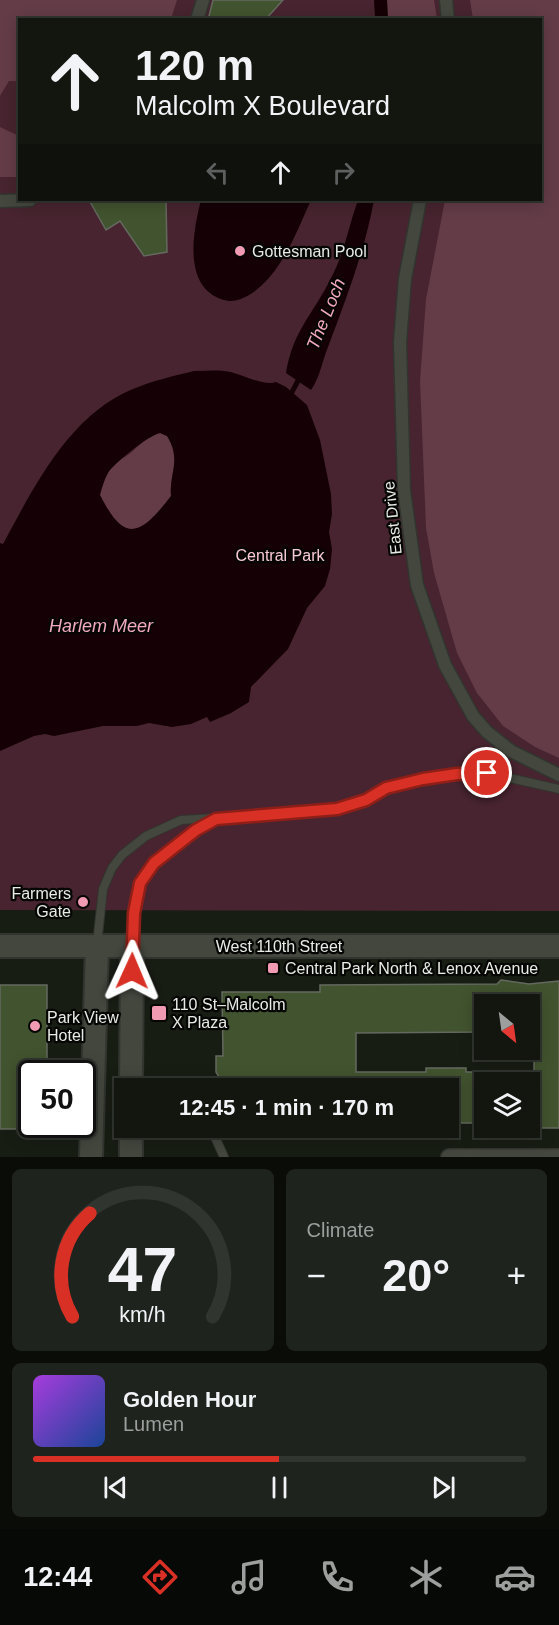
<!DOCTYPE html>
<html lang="en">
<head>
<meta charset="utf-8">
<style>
  :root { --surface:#12160f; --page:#1f231d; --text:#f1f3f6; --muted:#9c9f9e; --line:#31352f; --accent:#d93025 }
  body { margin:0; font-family:Helvetica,sans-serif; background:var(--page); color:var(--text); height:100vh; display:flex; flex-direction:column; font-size:22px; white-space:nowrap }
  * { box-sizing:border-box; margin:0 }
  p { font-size:20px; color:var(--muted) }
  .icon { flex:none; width:33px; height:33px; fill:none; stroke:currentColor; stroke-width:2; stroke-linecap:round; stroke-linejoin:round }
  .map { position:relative; height:1157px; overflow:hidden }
  .sheet { display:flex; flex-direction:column; gap:12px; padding:12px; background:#0a0c08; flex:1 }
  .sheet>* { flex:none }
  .top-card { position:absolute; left:18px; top:18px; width:524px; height:183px; border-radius:0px; box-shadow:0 3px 15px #0003,0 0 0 2px var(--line); background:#12160f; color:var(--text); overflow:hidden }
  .needle { width:39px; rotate:151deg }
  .tools { position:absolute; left:474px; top:994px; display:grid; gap:12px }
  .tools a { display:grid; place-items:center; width:66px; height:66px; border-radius:0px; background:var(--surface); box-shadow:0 3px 15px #0003,0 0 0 2px var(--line); font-size:30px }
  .speed { position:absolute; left:18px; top:1060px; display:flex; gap:12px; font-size:30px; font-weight:700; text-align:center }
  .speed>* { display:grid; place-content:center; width:78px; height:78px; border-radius:50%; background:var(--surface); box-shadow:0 3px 15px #0003,0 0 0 2px var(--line); line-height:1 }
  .speed .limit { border:3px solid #111; border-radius:9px; background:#fff; color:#111 }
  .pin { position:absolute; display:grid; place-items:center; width:51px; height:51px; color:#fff; margin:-26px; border:3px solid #fff; border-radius:50%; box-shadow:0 2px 6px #0007 }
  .me { position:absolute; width:66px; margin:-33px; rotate:1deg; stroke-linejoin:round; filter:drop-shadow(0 0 4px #0008) }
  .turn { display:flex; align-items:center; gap:21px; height:126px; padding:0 18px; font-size:27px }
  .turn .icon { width:78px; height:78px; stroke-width:2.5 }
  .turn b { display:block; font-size:42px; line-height:51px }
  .lanes { display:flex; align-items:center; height:57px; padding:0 18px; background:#0003; justify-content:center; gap:30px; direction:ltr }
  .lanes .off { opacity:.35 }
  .big { font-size:45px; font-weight:700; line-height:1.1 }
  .sheet .card { flex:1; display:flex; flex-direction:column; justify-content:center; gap:9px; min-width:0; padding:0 21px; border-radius:9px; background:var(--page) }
  .sheet .dial { align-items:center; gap:0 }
  .dial svg { height:156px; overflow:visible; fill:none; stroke:var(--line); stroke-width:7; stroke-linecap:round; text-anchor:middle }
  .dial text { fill:var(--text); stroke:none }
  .song { display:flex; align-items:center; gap:18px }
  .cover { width:72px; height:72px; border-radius:9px; background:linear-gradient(135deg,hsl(280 70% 55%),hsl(220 70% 35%)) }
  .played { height:6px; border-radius:3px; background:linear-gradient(90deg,var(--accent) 50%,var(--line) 50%) }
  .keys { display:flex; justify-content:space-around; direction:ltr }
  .heat { display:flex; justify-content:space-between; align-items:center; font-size:33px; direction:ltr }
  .sheet .tiles { flex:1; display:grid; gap:12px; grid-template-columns:1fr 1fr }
  .card:last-child { grid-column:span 2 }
  .trip { position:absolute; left:114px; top:1078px; width:345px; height:60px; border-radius:0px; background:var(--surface); box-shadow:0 3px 15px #0003,0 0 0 2px var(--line); font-weight:700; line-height:60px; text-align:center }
  .tabs { display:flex; height:96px; justify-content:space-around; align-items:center; background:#070906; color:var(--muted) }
  .tabs .icon { width:42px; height:42px }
  .tabs .current { color:var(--accent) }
  .tabs b { font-size:27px; color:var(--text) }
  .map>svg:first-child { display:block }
  .green { fill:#47242f; fill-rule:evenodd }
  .forest { fill:#633c47 }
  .water { fill:#150005; fill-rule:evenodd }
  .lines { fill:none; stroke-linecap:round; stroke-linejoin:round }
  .stream { stroke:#150005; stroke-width:5 }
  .building { fill:#42532f; stroke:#64695f; stroke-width:1.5 }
  .service-casing { stroke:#32352f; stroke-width:10 }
  .pedestrian-casing { stroke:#32352f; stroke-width:15 }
  .minor-casing { stroke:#32352f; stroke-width:18 }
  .secondary-casing { stroke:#32352f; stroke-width:26 }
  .service { stroke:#43473e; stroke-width:8 }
  .pedestrian { stroke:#43473e; stroke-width:12 }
  .minor { stroke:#43473e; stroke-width:15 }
  .secondary { stroke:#43473e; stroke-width:22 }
  .route-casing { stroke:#8d1f18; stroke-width:15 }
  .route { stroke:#d93025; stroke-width:10 }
  .poi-dot { fill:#f19ab4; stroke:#050604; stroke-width:2 }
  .labels { text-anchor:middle; stroke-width:4.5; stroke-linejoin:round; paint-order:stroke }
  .poi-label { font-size:16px; fill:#e8ebe5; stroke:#050604; text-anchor:start }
  .street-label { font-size:16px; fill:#e8ebe5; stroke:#050604 }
  .park-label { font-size:16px; fill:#f8cad6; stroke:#050604 }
  .water-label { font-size:18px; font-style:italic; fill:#f1a9bd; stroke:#050604 }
</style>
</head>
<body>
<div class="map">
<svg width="559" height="1157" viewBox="0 0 559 1157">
  <rect width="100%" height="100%" fill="#181d14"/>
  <path class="green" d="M0 0H559V911L0 910ZM20 20H540V200H20Z"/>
  <path class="forest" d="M0 0H177L171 19 20 20 19 81H9L0 96Z
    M387 0H434L437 19H388Z
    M470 0H559V758L535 747 503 726 477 693 457 653 434 573 426 528 420 381 426 299 445 200H540V20L473 19Z
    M0 127 19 136V177H0Z
    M160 433 167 436C182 461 169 472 171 496 141 535 125 545 100 495 103 483 107 470 117 462 122 458 128 456 133 451 141 443 148 436 160 433Z"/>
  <path class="water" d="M374 0H387L388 19H375Z
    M201 200H311C298 229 285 264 261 286 251 295 236 304 224 300 182 288 193 231 201 200Z
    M358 200H374C365 250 346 299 328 347 322 362 320 377 311 390L286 373C293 330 313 315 331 278 344 254 349 225 358 200Z
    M194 371C204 371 214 370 224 371 240 372 262 387 276 382L286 387 307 405 320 440 331 494 332 514 329 532 332 549 330 569 325 586 307 608 288 649 251 687 249 702 231 713 210 722 207 717 191 724 172 727 149 723 137 726H103L54 736 45 734 34 736 0 751V543L3 544C34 487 69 415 133 389 152 381 173 376 194 371ZM160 433 167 436C182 460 169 473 171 496 141 535 125 545 100 495 102 487 104 480 108 473 113 464 149 435 160 433Z"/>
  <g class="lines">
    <path class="stream" d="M292 392 301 375"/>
  </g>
  <path class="building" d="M213 0H283L265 20H208Z
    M89 200H166L167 252 144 256 120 221 106 230Z
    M501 980 529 984 559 981V1128H530V1072H534V1035H530V1005H484V1007H481V1032L356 1033V1072H426V1068H466V1072H484V1123H448V1089H226L216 1072V1056H223L222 992H320V985L497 984Z
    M0 985H47V1059H32V1129H0Z"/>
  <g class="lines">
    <g class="service-casing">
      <path id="service" d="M97 944 103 889 112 868 122 855 146 836 181 820 301 813 337 809 366 799 386 788 403 783 457 773H487L559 789
        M132 944C133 924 132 902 139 883 151 856 190 833 215 820
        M215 1128V1137L224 1157"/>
    </g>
    <g class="pedestrian-casing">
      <path id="pedestrian" d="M446 0 448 20
        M197 20 203 0
        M420 200 405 279 400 342 404 490 417 585 445 665 473 716 487 732 511 751 559 775
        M0 201 30 200"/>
    </g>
    <g class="minor-casing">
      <path id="minor" d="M449 1157H559"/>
    </g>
    <g class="secondary-casing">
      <path id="secondary" d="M0 946H559
        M131 1089 132 946
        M131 1128V1157
        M91 1157 97 946"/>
    </g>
    <use href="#service" class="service"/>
    <use href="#pedestrian" class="pedestrian"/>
    <use href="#minor" class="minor"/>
    <use href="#secondary" class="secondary"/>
  </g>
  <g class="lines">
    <g class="route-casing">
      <path id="route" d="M132 971 134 913 140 883 154 863 196 830 216 819 337 809 366 800 386 788 423 779 457 774 487 773"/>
    </g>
    <use href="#route" class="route"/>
  </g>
  <g class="poi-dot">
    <circle cx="240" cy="251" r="6"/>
    <circle cx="83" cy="902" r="6"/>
    <rect x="267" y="962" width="12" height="12" rx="3"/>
    <rect x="151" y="1005" width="16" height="16" rx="3"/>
    <circle cx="35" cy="1026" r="6"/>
  </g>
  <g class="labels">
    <g class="poi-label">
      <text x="252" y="257">Gottesman Pool</text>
      <text x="71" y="899" text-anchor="end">Farmers<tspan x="71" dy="18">Gate</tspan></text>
      <text x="285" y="974">Central Park North &amp; Lenox Avenue</text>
      <text x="172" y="1010">110 St–Malcolm<tspan x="172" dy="18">X Plaza</tspan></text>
      <text x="47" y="1023">Park View<tspan x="47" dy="18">Hotel</tspan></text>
    </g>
    <g class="street-label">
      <text transform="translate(392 518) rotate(-96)" y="6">East Drive</text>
      <text x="279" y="952">West 110th Street</text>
    </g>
    <g class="park-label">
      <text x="280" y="561">Central Park</text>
    </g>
    <g class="water-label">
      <text transform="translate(326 314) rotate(-68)" y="6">The Loch</text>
      <text x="101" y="632">Harlem Meer</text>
    </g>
  </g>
</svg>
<div class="tools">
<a><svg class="needle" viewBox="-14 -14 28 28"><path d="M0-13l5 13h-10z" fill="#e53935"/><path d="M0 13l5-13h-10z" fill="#9c9f9e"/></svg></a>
<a><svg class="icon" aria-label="layers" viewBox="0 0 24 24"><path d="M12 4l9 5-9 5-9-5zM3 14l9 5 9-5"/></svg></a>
</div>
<div class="speed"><div class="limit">50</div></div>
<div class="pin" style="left:487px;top:773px;background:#d93025"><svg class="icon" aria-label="arrive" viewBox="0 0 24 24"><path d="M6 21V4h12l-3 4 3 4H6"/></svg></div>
<svg class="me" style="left:132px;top:971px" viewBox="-20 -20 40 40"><path d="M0-17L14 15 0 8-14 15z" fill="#d93025" stroke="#fff" stroke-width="4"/></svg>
<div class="trip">12:45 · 1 min · 170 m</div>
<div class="top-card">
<div class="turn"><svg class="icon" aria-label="ahead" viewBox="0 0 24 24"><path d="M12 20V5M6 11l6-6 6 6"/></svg><div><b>120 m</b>Malcolm X Boulevard</div></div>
<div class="lanes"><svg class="icon off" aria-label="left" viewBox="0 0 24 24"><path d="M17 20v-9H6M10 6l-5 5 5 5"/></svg><svg class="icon" aria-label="ahead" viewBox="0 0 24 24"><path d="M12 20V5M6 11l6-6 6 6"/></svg><svg class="icon off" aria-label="right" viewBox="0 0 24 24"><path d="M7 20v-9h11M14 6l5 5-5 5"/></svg></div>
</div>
</div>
<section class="sheet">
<div class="tiles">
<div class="card dial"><svg viewBox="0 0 100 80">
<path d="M14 69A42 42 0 1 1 86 69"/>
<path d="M14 69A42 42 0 0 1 23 16" stroke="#d93025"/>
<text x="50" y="56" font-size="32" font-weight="700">47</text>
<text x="50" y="72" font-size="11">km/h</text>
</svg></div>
<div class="card"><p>Climate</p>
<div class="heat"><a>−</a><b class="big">20°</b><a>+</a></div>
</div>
<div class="card">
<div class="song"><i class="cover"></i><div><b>Golden Hour</b><p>Lumen</p></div></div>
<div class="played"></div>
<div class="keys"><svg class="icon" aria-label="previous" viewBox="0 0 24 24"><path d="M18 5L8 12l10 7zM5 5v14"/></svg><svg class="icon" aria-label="pause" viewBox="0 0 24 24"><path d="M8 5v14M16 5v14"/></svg><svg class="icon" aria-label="next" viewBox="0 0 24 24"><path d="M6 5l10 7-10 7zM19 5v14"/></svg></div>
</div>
</div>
</section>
<nav class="tabs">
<b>12:44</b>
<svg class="icon current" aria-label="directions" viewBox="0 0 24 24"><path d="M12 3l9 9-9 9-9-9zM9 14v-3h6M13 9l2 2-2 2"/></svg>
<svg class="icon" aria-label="music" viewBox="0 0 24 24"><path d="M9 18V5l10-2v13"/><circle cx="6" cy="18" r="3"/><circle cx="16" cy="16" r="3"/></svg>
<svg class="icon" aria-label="phone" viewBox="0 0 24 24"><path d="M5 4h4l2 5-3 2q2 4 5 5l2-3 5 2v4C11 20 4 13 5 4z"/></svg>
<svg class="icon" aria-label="climate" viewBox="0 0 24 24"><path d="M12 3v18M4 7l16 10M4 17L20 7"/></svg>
<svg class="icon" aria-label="car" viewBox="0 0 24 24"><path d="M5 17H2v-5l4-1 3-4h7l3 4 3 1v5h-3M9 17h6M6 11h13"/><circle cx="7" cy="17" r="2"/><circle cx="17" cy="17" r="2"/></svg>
</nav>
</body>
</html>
